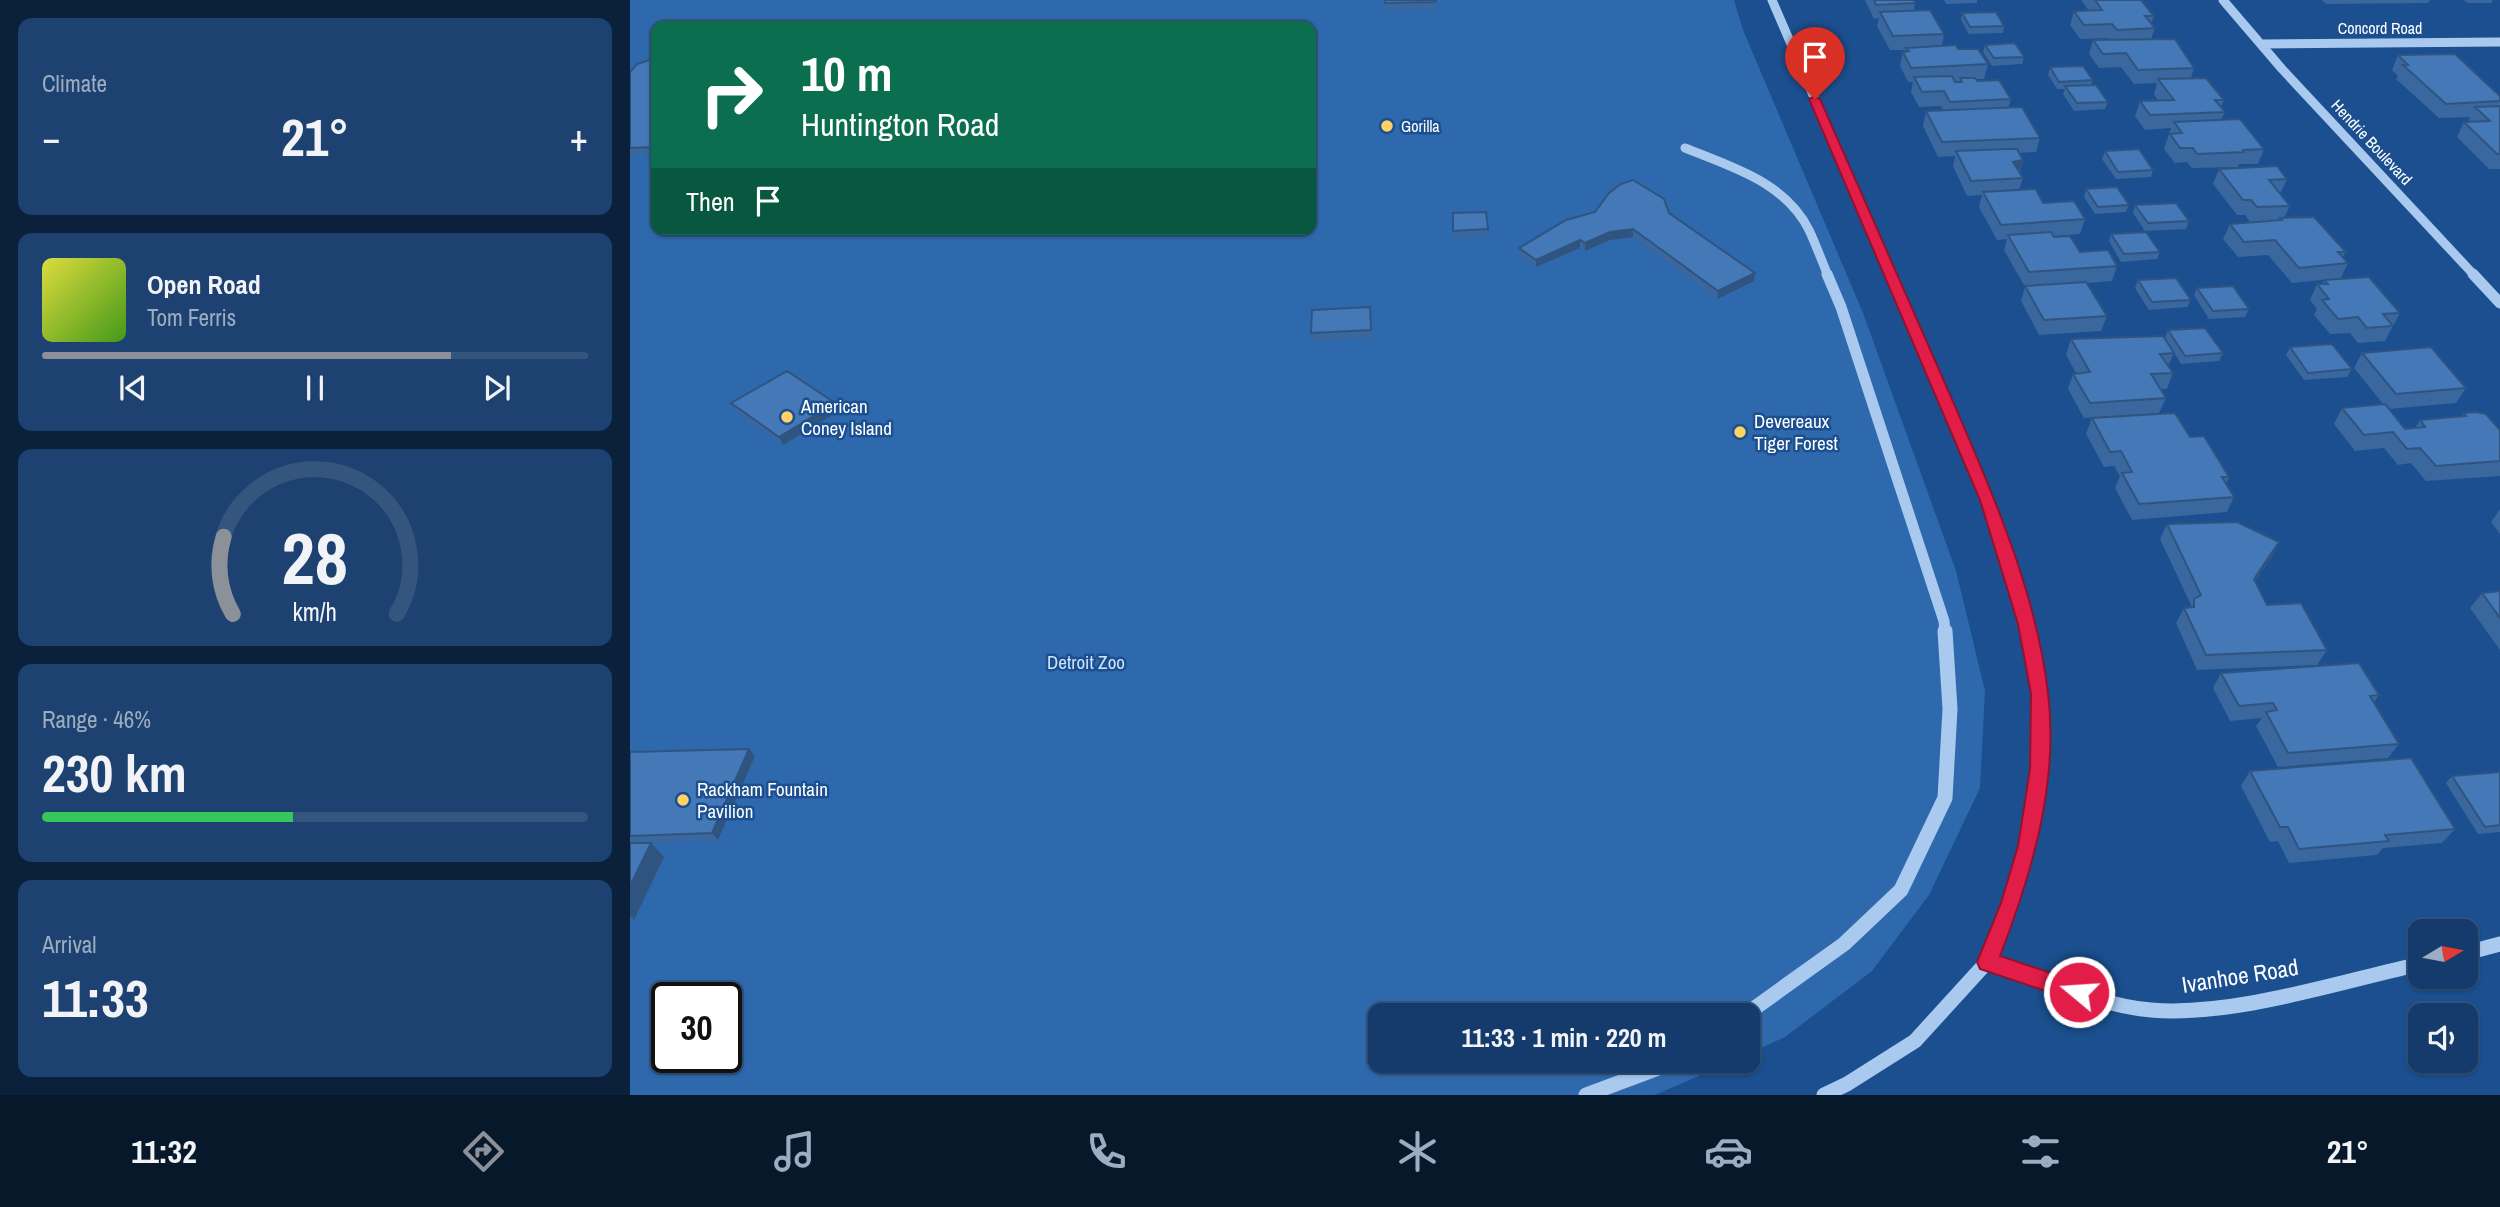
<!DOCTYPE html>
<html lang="en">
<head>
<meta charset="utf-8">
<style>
  :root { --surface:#143b6b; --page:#1d4271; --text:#f1f3f6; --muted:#9dadc1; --line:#33557e; --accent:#8c9099 }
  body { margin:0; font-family:"Archivo Narrow",sans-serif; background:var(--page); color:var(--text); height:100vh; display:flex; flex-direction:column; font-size:26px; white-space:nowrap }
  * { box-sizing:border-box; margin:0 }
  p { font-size:23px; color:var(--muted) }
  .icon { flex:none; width:38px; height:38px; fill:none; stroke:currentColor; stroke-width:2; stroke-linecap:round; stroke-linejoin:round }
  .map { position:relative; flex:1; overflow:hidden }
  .details { display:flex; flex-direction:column; gap:18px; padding:18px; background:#0b203b; width:630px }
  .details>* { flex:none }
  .banner { position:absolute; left:21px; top:21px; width:665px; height:214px; border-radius:14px; box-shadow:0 2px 5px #0004,0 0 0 2px var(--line); background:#0b6e4f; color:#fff; overflow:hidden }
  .needle { width:46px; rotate:80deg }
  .fabs { position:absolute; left:1778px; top:919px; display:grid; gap:14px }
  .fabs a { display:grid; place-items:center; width:70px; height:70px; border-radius:14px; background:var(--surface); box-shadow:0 2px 5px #0004,0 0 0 2px var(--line); font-size:35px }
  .speed { position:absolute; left:21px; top:982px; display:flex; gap:14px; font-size:35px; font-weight:700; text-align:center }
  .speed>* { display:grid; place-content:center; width:91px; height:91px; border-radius:50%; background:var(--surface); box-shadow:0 2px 5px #0004,0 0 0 2px var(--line); line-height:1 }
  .speed .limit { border:4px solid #111; border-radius:10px; background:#fff; color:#111 }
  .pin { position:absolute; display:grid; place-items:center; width:60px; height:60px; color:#fff; margin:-72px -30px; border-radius:50% 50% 50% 0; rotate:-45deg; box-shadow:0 0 7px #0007 }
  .pin .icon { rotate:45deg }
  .me { position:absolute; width:77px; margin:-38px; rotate:288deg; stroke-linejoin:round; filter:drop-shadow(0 0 5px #0008) }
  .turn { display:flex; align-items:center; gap:24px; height:147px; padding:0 35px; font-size:32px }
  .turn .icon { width:91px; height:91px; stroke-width:2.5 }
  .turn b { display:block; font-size:49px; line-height:60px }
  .then { display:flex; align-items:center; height:66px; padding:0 35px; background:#0003; gap:14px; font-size:26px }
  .big { font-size:52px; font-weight:700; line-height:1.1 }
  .details .widget { flex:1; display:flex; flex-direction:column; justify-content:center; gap:10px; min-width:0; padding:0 24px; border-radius:14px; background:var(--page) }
  .details .dial { align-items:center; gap:0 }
  .dial svg { height:182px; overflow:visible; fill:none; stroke:var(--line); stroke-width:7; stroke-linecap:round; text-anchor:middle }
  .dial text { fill:var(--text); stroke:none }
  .song { display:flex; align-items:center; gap:21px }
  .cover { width:84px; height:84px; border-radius:10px; background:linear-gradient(135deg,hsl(60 70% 55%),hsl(100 70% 35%)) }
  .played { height:7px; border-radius:4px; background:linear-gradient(90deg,var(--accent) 75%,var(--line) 75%) }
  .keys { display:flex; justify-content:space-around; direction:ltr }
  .heat { display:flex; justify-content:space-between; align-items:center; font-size:38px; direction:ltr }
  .charge { height:10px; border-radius:5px; background:linear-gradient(90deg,#34c759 46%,var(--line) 0) }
  .trip { position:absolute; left:738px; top:1003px; width:392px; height:70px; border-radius:14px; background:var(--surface); box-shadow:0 2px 5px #0004,0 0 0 2px var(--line); font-weight:700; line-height:70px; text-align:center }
  .tab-bar { display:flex; height:112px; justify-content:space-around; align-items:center; background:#08182b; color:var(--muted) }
  .tab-bar .icon { width:49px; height:49px }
  .tab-bar .current { color:var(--accent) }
  .tab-bar b { font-size:32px; color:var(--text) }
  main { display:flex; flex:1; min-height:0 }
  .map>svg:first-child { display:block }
  .green { fill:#2e69ad; fill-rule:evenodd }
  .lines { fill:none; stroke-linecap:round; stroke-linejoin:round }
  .minor-far2 { stroke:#a9c9ee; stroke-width:9 }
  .minor-far1 { stroke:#a9c9ee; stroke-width:11 }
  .minor { stroke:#a9c9ee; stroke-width:15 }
  .wall { fill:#3a679d }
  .shaded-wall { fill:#305480 }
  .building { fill:#4478b7; stroke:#305480; stroke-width:2 }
  .route { fill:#e11d48; stroke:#92132f; stroke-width:2 }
  .poi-dot { fill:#ffd166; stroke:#1b4f8f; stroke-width:2.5 }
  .labels { text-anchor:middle; stroke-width:5; stroke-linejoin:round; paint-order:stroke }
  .far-street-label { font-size:16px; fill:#fff; stroke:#1b4f8f }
  .far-poi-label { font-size:16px; fill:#fff; stroke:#1b4f8f; text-anchor:start }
  .poi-label { font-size:19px; fill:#fff; stroke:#1b4f8f; text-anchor:start }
  .park-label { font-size:19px; fill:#cfe3fa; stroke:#1b4f8f }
  .near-street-label { font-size:23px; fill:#fff; stroke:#1b4f8f }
</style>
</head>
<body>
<main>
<section class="details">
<div class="widget"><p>Climate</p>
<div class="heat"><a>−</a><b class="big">21°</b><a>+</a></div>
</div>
<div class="widget">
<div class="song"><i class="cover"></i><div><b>Open Road</b><p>Tom Ferris</p></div></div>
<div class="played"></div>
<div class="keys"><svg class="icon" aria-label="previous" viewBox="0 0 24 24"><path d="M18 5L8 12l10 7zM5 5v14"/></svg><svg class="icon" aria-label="pause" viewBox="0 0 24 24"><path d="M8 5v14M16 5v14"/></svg><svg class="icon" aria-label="next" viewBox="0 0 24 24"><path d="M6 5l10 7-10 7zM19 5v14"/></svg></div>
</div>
<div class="widget dial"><svg viewBox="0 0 100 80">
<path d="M14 69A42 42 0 1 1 86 69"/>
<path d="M14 69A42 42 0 0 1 10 35" stroke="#8c9099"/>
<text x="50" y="56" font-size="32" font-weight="700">28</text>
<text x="50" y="72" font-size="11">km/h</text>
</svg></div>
<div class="widget"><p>Range · 46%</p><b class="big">230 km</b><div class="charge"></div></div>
<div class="widget"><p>Arrival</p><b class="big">11:33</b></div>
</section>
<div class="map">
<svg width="1870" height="1095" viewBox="0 0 1870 1095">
  <rect width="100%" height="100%" fill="#1b4f8f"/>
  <path class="green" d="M0 0H1104L1113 30 1233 313 1326 571 1355 691 1350 788 1299 895 1242 971 1155 1037 1118 1054V1015H751V1060L1103 1061 1025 1095H0ZM26 26H681V229H26ZM37 998H96V1057H37Z"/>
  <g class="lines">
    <path class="minor-far2" d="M1142 0 1261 276
      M1593 0 1652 69 1845 276
      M1631 44 1870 42
      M1055 148C1102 167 1155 182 1179 230 1186 245 1192 261 1198 276"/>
    <path class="minor-far1" d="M1197 274 1211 307 1314 621 1315 633
      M1260 274 1358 500 1398 633
      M1843 274 1870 303"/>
    <path class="minor" d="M1836 953 1870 944
      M1357 962C1406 978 1471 1006 1521 1010 1603 1017 1709 982 1790 964
      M1115 1015 1214 944 1271 890 1315 798 1320 709 1315 631
      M956 1095 1050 1060
      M1194 1095 1217 1084 1285 1041 1357 962 1380 903 1397 846 1409 769 1410 694 1397 631"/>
  </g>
  <path class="wall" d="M807 0 806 9 756 10 755 3Z
    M1235 0H1284L1285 3 1284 10 1314 34 1312 46 1328 49 1358 64 1354 79H1346L1347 81 1381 99 1378 108 1410 138 1406 152 1389 153 1393 160 1390 173 1393 178 1389 190 1413 203 1455 219 1450 234 1424 236 1450 252 1487 266 1482 281 1457 283 1477 316 1471 331 1409 335 1391 301 1395 287 1374 250 1377 239 1367 240 1349 207 1352 195 1337 196 1323 166 1325 156 1308 157 1293 126 1296 111H1313L1311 106 1289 107 1281 92 1283 82H1278L1270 66 1273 52H1276V50H1260L1247 26 1249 18 1244 19Z
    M1314 0H1347V3L1316 4Z
    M1451 0H1511L1524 16 1521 24 1525 28 1521 39 1564 68 1561 78 1594 100 1591 107 1595 112 1591 120 1634 149 1628 164H1609L1608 167 1562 168 1557 162 1545 163 1534 149 1541 128 1515 130 1505 116 1510 101 1528 100 1524 94 1527 83 1504 84 1491 67 1469 68 1459 54 1463 40H1479L1478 38 1450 39 1440 25 1444 11H1459Z
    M1692 0H1800L1798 3 1696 4Z
    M1834 0H1863L1861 3H1838Z
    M1332 13 1374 26 1373 33 1339 34 1331 20Z
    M1355 45 1394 57 1392 64 1362 66 1353 52Z
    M1768 55 1870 96V169H1859L1827 137 1834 122H1838L1840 117 1809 118 1766 79 1768 76 1762 70Z
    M26 58V154L0 156V72Z
    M1420 67 1463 80 1461 85 1478 102 1475 109 1444 111 1433 94 1435 89H1427L1418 75Z
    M1475 151 1523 170 1521 177 1486 179 1472 159Z
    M1589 169 1657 179 1650 194 1660 206 1654 218 1716 252 1713 257 1718 263 1711 278 1662 283 1638 255 1608 257 1593 239 1600 224 1620 222 1615 215H1607L1583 184Z
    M1456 189 1499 205 1496 212 1465 214 1454 197Z
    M1505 205 1559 221 1556 229 1515 231 1503 213Z
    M856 212 858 237 824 238 823 213Z
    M1039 213 1124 281 1087 299 1003 237 980 240 955 251 950 248 906 267 889 256V248Z
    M1481 234 1530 252 1527 259 1491 262 1479 241Z
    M1508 280 1561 300 1557 307 1519 310 1505 288Z
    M1694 280 1770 313 1755 341 1728 343 1720 333 1700 334 1684 315 1687 309 1680 300 1687 284H1692Z
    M1567 288 1619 309 1615 317 1579 319 1564 295Z
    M740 307 742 338 682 341 681 333Z
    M1538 330 1593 353 1589 361 1551 364 1535 338Z
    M1441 339 1544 353 1538 366 1543 373 1537 389H1530L1536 398 1529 413 1454 418 1438 389 1443 374 1446 373 1436 355Z
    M1660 347 1722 369 1717 377 1674 380 1656 355Z
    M1732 353 1836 388 1826 403 1759 409 1775 429 1785 428 1790 420 1832 416 1834 413 1870 430V476L1796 481 1781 463 1768 465 1754 448 1725 451 1704 424 1712 408 1753 404 1724 368Z
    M101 403H205L209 411 153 445 106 411Z
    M1462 418 1560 437 1599 477 1596 483 1604 497 1597 512 1502 520 1485 488 1490 476 1484 466 1474 467 1456 434Z
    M1870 509V534L1861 522Z
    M1537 524 1649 542 1641 558 1625 581 1637 605 1697 650 1687 665 1567 670 1546 623 1554 608H1560L1561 605 1530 539Z
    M1870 591V650L1840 608 1852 593Z
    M1591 673 1749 695 1744 702 1769 744 1758 758 1648 767 1626 726 1632 718 1600 721 1583 688Z
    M119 749 125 756 88 840 4 843H21L34 857 4 920H0V752Z
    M1620 771 1825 829 1812 843 1753 848 1747 855 1659 863 1648 841 1640 842 1611 786Z
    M1870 772V832L1848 834 1816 783 1822 776Z"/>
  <path class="shaded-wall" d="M26 142V153L23 147Z
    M1393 160 1389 175 1383 162Z
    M1003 229V237L980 240 955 251V243L980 232Z
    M950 240V248L906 267V260Z
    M1125 273 1124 281 1087 299 1088 291Z
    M205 403 209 411 153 445 149 437Z
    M1649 542 1641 558 1615 594 1624 579Z
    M119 749 125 756 88 840 82 833Z
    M21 843 34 857 4 920 0 916V886Z"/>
  <path class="building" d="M755 0H806L805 2 755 3Z
    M1244 0H1284L1285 3 1246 5Z
    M1465 0H1511L1524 16H1515L1525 28 1487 30 1482 24 1454 25 1444 11 1472 10Z
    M1300 10 1314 34 1263 36 1250 12Z
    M1366 12 1374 26 1340 27 1332 13Z
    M1545 39 1564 68 1508 70 1496 53 1473 54 1463 40Z
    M1385 43 1394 57 1364 58 1355 45Z
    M1326 45 1328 49H1348L1358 64 1281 68 1273 52 1279 51 1276 48Z
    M1825 54 1870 96V101L1816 104 1773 65H1778L1768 55Z
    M26 58V142L23 147 0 148V72L7 64Z
    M1453 66 1463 80 1429 82 1420 67Z
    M1322 76 1325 82H1332L1330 78H1345L1347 81 1369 80 1381 99 1320 102 1314 91 1292 92 1284 77Z
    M1576 78 1594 100H1585L1595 112 1520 115 1510 101 1544 100 1528 79Z
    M1466 85 1478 102 1447 103 1435 86Z
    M1870 106V154H1867L1834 122 1860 121 1845 107Z
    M1392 107 1410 138 1312 142 1296 111Z
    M1610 119 1634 149 1613 150 1614 152 1567 154 1563 148H1550L1540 134 1552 133 1544 122Z
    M1376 149H1387L1393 160 1383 162 1393 178 1341 181 1326 151Z
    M1509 149 1523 170 1488 172 1475 151Z
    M1647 166 1657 179 1639 180 1660 206 1627 207 1621 200H1613L1589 169Z
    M1003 180 1034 199 1039 213 1125 273 1088 291 1003 229 980 232 955 243 950 240 906 260 889 248 936 220 965 212 979 193 991 184Z
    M1487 187 1499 205 1468 207 1456 189Z
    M1406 189 1413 203 1444 201 1455 219 1371 225 1353 192Z
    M1546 203 1559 221 1518 223 1505 205Z
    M856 212 858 229 823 231V213Z
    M1684 217 1716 252H1708L1718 263 1669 268 1645 240 1614 242 1600 224 1652 220 1650 218Z
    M1421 232 1424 237 1440 236 1450 252 1478 250 1487 266 1399 272 1378 235Z
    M1516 232 1530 252 1494 254 1481 234Z
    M1739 277 1770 313 1753 314 1763 326 1737 328 1728 317 1708 319 1692 300 1699 299 1687 284H1698L1694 280Z
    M1546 278 1561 300 1522 302 1508 280Z
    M1456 282 1477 316 1414 320 1395 286Z
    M1603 286 1619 309 1583 311 1567 288Z
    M740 307 741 330 681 333 682 310Z
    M1575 328 1593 353 1555 356 1538 330Z
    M1533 336 1544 353 1530 354 1543 373 1521 374 1536 398 1460 403 1443 374 1460 372 1441 339Z
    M1702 344 1722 369 1678 373 1660 347Z
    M1801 347 1836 388 1766 394 1732 353Z
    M157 371 205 403 149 437 101 403Z
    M1755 404 1775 429 1795 427 1790 420 1836 416 1834 413 1846 412 1856 414 1870 430V461L1806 466 1790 448 1777 449 1763 432 1734 435 1712 408Z
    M1545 413 1560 437 1574 436 1599 477H1592L1604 497 1509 504 1492 473 1502 472 1491 451 1480 452 1462 418Z
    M1607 522 1649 542 1624 579 1637 605 1671 603 1697 650 1576 655 1554 608 1564 607V599L1571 595 1537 524Z
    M1870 591V618L1852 593Z
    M1729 663 1749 695 1740 696 1769 744 1658 753 1636 712 1647 710 1643 703 1609 706 1591 673Z
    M119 749 82 833 0 836V752Z
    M1781 758 1825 829 1755 835 1759 841 1669 849 1658 827H1650L1620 771Z
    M1870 772V825L1855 827 1822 776Z
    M0 843H21L0 886Z"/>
  <path class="route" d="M1185 96 1190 99C1232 193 1273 287 1314 381 1356 478 1406 587 1418 693 1429 783 1402 873 1370 956L1457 985 1460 992 1457 999 1449 1002 1350 969 1347 962 1371 903 1388 846 1400 769 1401 694 1388 624 1350 500 1179 99Z"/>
  <g class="poi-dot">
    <circle cx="757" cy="126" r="7"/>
    <circle cx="157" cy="417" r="7"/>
    <circle cx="1110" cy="432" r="7"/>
    <circle cx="53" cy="800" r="7"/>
  </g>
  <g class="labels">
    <g class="far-street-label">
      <text x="1750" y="34">Concord Road</text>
      <text transform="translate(1742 142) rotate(47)" y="6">Hendrie Boulevard</text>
    </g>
    <g class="far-poi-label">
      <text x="771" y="132">Gorilla</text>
    </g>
    <g class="poi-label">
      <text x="171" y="413">American<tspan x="171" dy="22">Coney Island</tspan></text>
      <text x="1124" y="428">Devereaux<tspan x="1124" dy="22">Tiger Forest</tspan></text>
      <text x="67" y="796">Rackham Fountain<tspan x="67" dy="22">Pavilion</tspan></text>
    </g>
    <g class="park-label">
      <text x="456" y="669">Detroit Zoo</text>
    </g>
    <g class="near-street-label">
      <text transform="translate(1610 976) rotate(-9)" y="8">Ivanhoe Road</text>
    </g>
  </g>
</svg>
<div class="fabs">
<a><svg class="needle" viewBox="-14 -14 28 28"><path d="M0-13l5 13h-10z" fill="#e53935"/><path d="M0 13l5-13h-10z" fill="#9dadc1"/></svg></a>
<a><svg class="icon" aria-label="sound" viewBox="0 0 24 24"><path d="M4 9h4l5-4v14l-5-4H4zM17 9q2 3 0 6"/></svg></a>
</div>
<div class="speed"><div class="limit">30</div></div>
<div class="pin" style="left:1185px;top:99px;background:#d93025"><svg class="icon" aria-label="arrive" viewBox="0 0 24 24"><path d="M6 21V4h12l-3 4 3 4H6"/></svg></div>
<svg class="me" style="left:1449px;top:992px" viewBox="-20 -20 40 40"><circle r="17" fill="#e11d48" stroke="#fff" stroke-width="3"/><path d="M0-11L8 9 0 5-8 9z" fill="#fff"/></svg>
<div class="trip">11:33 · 1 min · 220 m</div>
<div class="banner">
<div class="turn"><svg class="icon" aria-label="right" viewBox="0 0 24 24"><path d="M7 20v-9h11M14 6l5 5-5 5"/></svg><div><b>10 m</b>Huntington Road</div></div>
<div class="then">Then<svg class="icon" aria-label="arrive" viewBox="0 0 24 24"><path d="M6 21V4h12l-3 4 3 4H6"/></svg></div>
</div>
</div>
</main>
<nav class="tab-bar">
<b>11:32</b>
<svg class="icon current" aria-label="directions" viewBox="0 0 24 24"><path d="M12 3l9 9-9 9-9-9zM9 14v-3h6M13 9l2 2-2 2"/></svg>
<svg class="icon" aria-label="music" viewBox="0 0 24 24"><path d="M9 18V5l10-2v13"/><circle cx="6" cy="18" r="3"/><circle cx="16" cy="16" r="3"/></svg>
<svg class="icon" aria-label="phone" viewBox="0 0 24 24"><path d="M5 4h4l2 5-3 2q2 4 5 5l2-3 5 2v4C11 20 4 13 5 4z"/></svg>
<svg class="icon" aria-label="climate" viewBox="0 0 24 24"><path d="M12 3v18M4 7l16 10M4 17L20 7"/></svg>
<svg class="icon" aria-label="car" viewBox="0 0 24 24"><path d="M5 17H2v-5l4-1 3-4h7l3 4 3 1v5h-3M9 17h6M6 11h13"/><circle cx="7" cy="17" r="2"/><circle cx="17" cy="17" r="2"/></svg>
<svg class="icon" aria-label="filters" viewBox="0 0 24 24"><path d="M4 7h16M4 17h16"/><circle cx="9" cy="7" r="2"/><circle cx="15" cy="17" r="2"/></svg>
<b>21°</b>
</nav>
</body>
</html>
